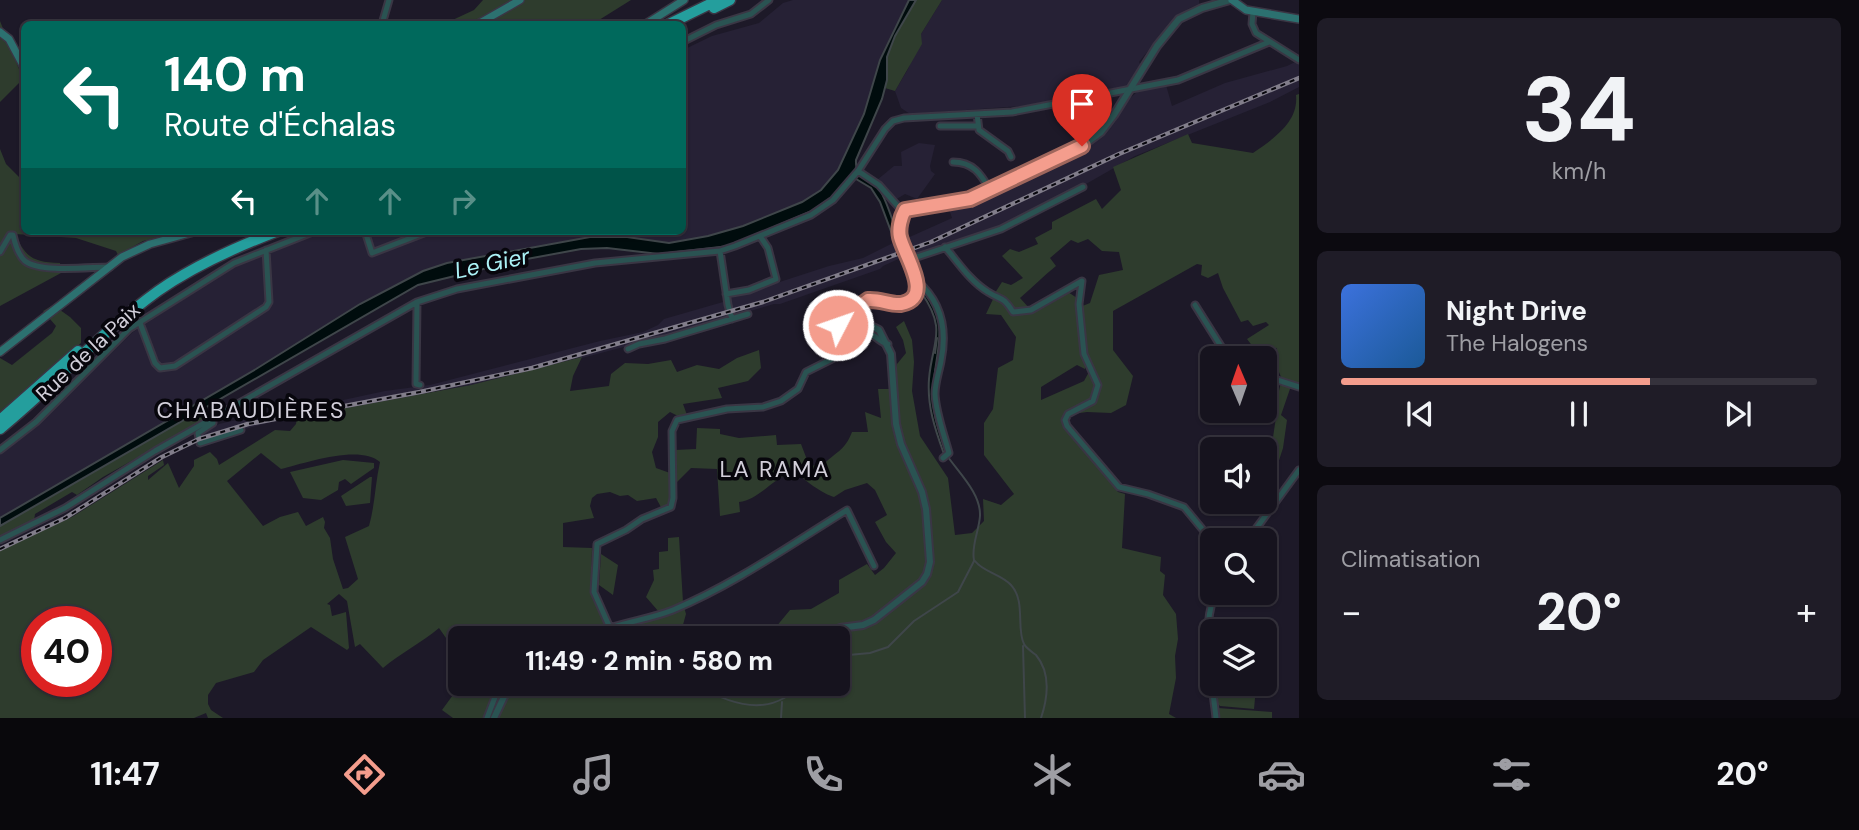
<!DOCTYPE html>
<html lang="fr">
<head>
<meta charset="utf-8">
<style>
  :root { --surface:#16131e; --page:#1f1c27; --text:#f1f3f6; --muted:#9e9ea4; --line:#35323c; --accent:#f49d8d }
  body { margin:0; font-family:"DM Sans",sans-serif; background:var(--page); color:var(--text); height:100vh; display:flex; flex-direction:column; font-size:26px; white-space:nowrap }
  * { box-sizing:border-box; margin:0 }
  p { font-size:23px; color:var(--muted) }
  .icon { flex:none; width:38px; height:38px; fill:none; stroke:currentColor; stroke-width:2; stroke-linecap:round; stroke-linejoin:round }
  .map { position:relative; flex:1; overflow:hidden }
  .side { display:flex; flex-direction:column; gap:18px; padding:18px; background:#0c0a10; width:560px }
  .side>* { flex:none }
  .top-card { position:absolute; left:21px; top:21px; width:665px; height:214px; border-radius:10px; box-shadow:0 2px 5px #0004,0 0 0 2px var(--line); background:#00695c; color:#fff; overflow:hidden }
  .needle { width:46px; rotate:358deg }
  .controls { position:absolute; left:1200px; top:346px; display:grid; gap:14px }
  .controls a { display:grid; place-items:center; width:77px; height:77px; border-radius:10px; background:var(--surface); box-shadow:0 2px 5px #0004,0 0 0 2px var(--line); font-size:35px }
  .speed { position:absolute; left:21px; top:606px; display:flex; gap:14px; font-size:35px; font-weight:700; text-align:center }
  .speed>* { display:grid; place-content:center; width:91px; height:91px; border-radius:50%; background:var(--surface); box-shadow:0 2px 5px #0004,0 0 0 2px var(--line); line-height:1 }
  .speed .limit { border:10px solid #d22; background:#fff; color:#111 }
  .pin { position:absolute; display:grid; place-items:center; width:60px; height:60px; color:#fff; margin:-72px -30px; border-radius:50% 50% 50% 0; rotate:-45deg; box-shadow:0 0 7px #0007 }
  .pin .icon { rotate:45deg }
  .me { position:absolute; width:77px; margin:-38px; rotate:49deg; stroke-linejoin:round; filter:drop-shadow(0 0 5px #0008) }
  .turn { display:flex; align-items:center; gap:24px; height:147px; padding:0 28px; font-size:32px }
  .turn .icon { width:91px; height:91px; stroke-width:2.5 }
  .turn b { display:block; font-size:49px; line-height:60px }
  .lanes { display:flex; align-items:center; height:66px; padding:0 28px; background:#0003; justify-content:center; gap:35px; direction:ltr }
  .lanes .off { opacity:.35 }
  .big { font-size:52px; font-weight:800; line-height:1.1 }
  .side .tile { flex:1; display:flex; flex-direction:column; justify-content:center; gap:10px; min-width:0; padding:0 24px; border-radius:10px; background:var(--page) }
  .side .dial { align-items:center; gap:0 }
  .dial b { font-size:91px; line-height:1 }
  .song { display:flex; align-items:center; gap:21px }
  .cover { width:84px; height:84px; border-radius:10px; background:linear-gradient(135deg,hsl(220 70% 55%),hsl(210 70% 35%)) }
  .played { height:7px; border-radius:4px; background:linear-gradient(90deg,var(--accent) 65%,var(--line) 65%) }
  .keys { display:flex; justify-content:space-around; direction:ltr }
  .heat { display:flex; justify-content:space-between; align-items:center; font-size:38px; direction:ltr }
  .trip { position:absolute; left:448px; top:626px; width:402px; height:70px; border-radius:10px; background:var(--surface); box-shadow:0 2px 5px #0004,0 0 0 2px var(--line); font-weight:800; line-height:70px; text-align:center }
  .menu { display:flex; height:112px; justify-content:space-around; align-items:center; background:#09080c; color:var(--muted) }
  .menu .icon { width:49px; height:49px }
  .menu .active { color:var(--accent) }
  .menu b { font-size:32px; color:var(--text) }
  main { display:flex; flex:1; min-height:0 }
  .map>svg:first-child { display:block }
  .built { fill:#262135 }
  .green { fill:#2e3c2d; fill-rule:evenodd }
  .water { fill:#000c0d; stroke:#3f464a; stroke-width:2 }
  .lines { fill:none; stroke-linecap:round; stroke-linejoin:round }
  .stream { stroke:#3f464a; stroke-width:2 }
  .minor-casing { stroke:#3a3644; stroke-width:9 }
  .tertiary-casing { stroke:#3a3644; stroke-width:10 }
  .secondary-casing { stroke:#3a3644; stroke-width:10 }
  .motorway-casing { stroke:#3a3644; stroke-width:13 }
  .minor { stroke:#2a5352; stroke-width:5 }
  .tertiary { stroke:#2a5352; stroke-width:6 }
  .secondary { stroke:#2c7170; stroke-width:7 }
  .motorway { stroke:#249e9d; stroke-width:10 }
  .rail-casing { stroke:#817d8a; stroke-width:4.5 }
  .rail { stroke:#07060c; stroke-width:2; stroke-dasharray:5; stroke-linecap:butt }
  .tertiary-bridge-casing { stroke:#3a3644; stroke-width:10; stroke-linecap:butt }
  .tertiary-bridge { stroke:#2a5352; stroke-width:6 }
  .route-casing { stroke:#9f665c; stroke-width:18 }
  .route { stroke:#f49d8d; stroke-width:12 }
  .labels { text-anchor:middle; stroke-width:7; stroke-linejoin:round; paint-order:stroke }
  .street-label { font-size:21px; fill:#d2cfda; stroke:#07060c }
  .water-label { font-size:23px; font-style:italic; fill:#abf2f6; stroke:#07060c }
  .neighbourhood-label { font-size:23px; letter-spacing:2px; fill:#d2cfda; stroke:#07060c }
</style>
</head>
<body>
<main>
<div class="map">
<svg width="1299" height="718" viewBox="0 0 1299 718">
  <rect width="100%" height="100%" fill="#1d1928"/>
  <path class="built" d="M793 0H909L880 60 864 114 838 170 821 190 802 202 743 226 708 236 669 243 627 237H590L423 271 360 304 256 369 0 518V453L28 433 133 332 232 268 325 231H682L683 50 712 36 759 23 783 3Z
    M942 0H1199V4L1188 9 1168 26 1139 62 1141 65 1126 86 1023 106 910 114 901 108 895 91 908 69 921 34Z
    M1297 61 1299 63V87L1270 102 1135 156 1086 184 1001 226 909 256 903 240 952 218 949 209 976 201 1085 148 1110 127 1128 100 1137 92 1166 85 1172 106 1225 83 1287 66Z
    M919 143 935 145 930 166 931 171 935 174 917 199 905 194 895 200 877 180 894 166H902L901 152Z
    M895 242 898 249 902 248 905 256 883 266 880 269 780 304H774L733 316 732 313 727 315V318L696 328 540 369 471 385 275 421 203 440 201 434 219 424 275 411V406L333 399 334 402 385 391 430 385 600 341 643 332 658 325 664 319 723 302H730V298L829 266 863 258Z"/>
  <path class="green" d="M483 0H631L599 20 598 24H444L474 10Z
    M916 0H942L921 34 922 44 895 91 885 88 887 57 895 36Z
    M0 21 23 79 0 102Z
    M1299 94V385L1281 377 1277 367V348L1260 356 1247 339 1269 325 1266 322 1253 326 1248 320 1241 322 1223 288 1218 273 1208 278 1201 275 1202 265 1197 264 1113 311V350L1133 376 1126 405 1111 413 1087 412 1065 415 1063 427 1118 492 1125 494 1122 548 1161 557 1160 571 1165 575 1163 595 1176 614 1178 639 1175 656 1176 678 1169 714 1176 718H453L442 710 461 684H838V639H766L790 610 811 609 839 593V580L867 564 875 575 884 568 896 553 886 542 875 522 887 515 875 490 867 483 845 490 834 497C823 494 802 479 796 471 774 476 761 499 739 502L740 512 720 516 717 469 691 468 676 483 675 450 696 449 697 428 720 429V434L739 438 776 435 777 445 801 444 809 465 822 466C835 452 845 451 852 432H868L865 412 881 418 878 389H895L897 364 906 353 903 340 896 327 904 321 912 340 914 362 912 391 920 436 948 478 955 535 972 533 984 521 983 499 1001 505 1014 494 984 455V423L993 409 998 368 1013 360 1016 337 1001 315 986 314 994 297 1005 303 1009 311C1029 320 1051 304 1068 292L1077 298 1078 320 1082 322 1080 307 1090 303 1099 275 1123 270 1119 252 1102 251 1088 239 1078 243 1071 240 1050 258 1056 266C1043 276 1033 287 1020 298L1030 309 1013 310 1006 297 995 293 1002 282 1011 285 1023 278 1002 256 1010 249 1019 252 1038 244 1035 238 1052 229V222L1096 199 1102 209 1121 190 1113 167 1188 134 1192 143 1253 153C1273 139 1299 122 1296 95ZM1086 363 1090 370 1084 381 1041 400V387L1077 365 1085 369Z
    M0 149 6 164 24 182V231H183L143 241 118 255 116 251 76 238 15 234C26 258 33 262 60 263L61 273 0 306Z
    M53 305 70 317 81 328V343L0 413V358L12 365 52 333 56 326 43 311Z
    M759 350 761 368 748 381 718 388 722 398 683 404 687 415 678 416 670 412 658 422V437L652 452 656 468 670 473 672 500 668 507 662 509 656 498 637 501 628 495 620 496 610 492 597 494 592 498 590 506 594 518 563 523V547L592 548 591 592 593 600 609 628 613 630 654 619 684 607 686 614 679 639H460V658L439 628C421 643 401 653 383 668L360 644 355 647 347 601 339 594 327 604 330 605 332 616 346 612 349 648 347 650 311 627 263 660 254 672 216 683 208 695V704L211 710 223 718H208L206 713 194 718H0V550L72 517 163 460 164 465 148 476V480L168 463 179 488 194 466V460L210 452 217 459 219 465 275 430 290 431 296 424 297 417 471 385 582 357 573 376 570 391 609 386 611 374 625 363 648 364 671 360 677 372 697 365 719 369 737 358ZM261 453 281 469C305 463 360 444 380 462 375 484 375 505 369 526L345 537 358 579 348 588 343 589 333 559 330 538 324 528 325 522 323 517 306 526 298 512 280 517 263 526 227 481ZM37 621H96V681H37Z
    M1281 382 1291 386 1281 415 1287 420 1283 448 1271 485V451L1276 417H1273Z
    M204 408 211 416 103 477 77 495 72 492 35 514 34 521 0 539V526Z
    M343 460 374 463V468L351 484 345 479 339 482 338 490 321 500 303 498 290 472Z
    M370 477H372L370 503 346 506 341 496Z
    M679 537 683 602 659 612 646 597 654 580 653 570 659 569V552L668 551V538Z
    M601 554 618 565 613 595 599 585Z
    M1216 684H1251L1256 688 1254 709 1220 706 1218 704Z
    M1218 708 1272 712V718H1219Z"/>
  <path class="water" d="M909 0H916L895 36 887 57V80L882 99 856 160C855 180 869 176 879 189 888 201 896 233 902 248L898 250 880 202 871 188 851 176 836 194 819 208 729 246 659 254 607 248 581 249 516 261 418 285 0 526V518L256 369 360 304 423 271 447 263 590 237H627L669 243 708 236 743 226 802 202 821 190 838 170 864 114 880 60Z
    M922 287C953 325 934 351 933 393 932 414 940 433 946 452L944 454C935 429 927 406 929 379 932 341 948 331 921 292Z"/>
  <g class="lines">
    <path class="stream" d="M898 247 902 258
      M935 353 937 338
      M948 457C960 474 981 494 980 516 979 531 971 546 974 560
      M975 561C983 572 1001 574 1011 585 1026 601 1016 629 1024 644 1026 648 1032 652 1036 655 1051 673 1048 697 1041 718
      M1023 646 1025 718
      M838 656 870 653 888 647 914 621 958 592 974 561
      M695 684C720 699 755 715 784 698 790 695 795 689 800 684
      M781 718 782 702"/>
    <g class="minor-casing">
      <path id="minor" d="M1253 12 1252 24 1256 33 1299 60
        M382 24 389 0
        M682 42 716 25 751 14 769 0
        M977 114 979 130 1008 151 1011 157
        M940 126H977
        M953 162C973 162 981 174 990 190
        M858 171 879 185 903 212
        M365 231 372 253 429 231
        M945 247C958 262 970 281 988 292 1002 301 1002 295 1013 312L1031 310 1082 281 1079 304 1084 354 1098 385 1093 401 1068 414 1065 420 1067 426 1119 487 1148 494 1184 507 1213 542
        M720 251 728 305 732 319
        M0 252 10 235H13C15 244 18 255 25 261 40 273 90 267 110 267
        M908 260 1001 229 1083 187
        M917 281C942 302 947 331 941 361 939 372 935 383 935 394 936 414 944 434 949 453L943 458
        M726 294 749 290 776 279 768 248 760 236
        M417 302 416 384 420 385
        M1195 305 1229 359
        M140 323 155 363 160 368 175 366 266 307 269 302 266 250
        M628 349 639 344 665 339 748 314
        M1265 376 1299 387
        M213 418V423L198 433 200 443 241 430
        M0 450 36 422 129 329 234 263 315 231
        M0 540 65 508 155 451 417 302 457 289 595 263 720 251 735 246 811 215 833 200 858 171 885 129 893 121 904 118 1012 112 1178 80 1269 42
        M1247 541 1299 470
        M1215 593C1200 633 1212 678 1216 718
        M610 628C631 621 653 618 673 610 735 584 790 545 847 510L874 566
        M603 639 610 628 594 592 597 544 626 530 642 519 671 507 673 498 672 431 677 420 727 409 763 407 781 401 798 389 806 372 836 357 855 345 865 334C876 333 879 343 888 344
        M487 718 500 684"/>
    </g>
    <g class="tertiary-casing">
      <path id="tertiary" d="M899 234 905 210 970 199 1082 146 1101 132 1114 115 1157 46 1179 19 1202 8 1230 0
        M816 639 840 628 863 625 874 620 922 582 927 574 930 562 926 509 922 492 901 444 896 424 891 354 879 330 871 326 862 325 847 335H843L837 328 843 318 868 300C879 299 887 304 897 304 928 305 915 276 908 260
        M714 684 739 688 760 684
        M494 718 510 684"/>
    </g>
    <g class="secondary-casing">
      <path id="secondary" d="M1232 0 1246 10 1299 19
        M478 24 520 0
        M646 24 684 0
        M0 32 9 39 24 67
        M0 352 122 257 150 244 197 231"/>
    </g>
    <g class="motorway-casing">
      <path id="motorway" d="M714 8 730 0
        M669 24 718 0
        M0 420 78 351
        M0 429C54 385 101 332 158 291 195 265 236 247 278 231"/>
    </g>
    <use href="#minor" class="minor"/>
    <use href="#tertiary" class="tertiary"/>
    <use href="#secondary" class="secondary"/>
    <use href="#motorway" class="motorway"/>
    <g class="rail-casing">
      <path id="rail" d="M0 549 65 518 162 457 199 439 248 424 420 392 532 368 763 302 931 242 1119 154 1299 78"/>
    </g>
    <use href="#rail" class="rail"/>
    <g class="tertiary-bridge-casing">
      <path id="tertiary-bridge" d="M899 234 908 260"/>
    </g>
    <use href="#tertiary-bridge" class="tertiary-bridge"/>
  </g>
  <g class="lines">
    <g class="route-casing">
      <path id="route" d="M838 325 843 318 868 300C880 299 890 305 901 304 935 298 904 255 900 237 898 229 901 217 905 210L970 199 1082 146"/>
    </g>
    <use href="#route" class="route"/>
  </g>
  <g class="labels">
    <g class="street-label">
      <text transform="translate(88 352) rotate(-43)" y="7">Rue de la Paix</text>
    </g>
    <g class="water-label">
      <text transform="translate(492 263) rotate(-12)" y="8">Le Gier</text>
    </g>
    <g class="neighbourhood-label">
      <text x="251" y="418">CHABAUDIÈRES</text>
      <text x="775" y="477">LA RAMA</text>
    </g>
  </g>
</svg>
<div class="controls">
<a><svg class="needle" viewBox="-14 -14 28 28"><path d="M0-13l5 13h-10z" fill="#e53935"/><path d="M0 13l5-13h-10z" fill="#9e9ea4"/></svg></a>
<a><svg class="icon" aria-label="sound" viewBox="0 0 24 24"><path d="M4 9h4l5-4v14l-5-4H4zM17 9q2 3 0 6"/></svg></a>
<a><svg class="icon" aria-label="search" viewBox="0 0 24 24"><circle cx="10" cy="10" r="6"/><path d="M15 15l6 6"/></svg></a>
<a><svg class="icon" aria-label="layers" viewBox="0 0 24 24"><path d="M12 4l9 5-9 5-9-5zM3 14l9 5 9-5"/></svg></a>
</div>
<div class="speed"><div class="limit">40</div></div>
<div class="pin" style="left:1082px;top:146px;background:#d93025"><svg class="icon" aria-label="arrive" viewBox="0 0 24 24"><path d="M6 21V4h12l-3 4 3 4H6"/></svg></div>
<svg class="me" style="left:838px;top:325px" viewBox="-20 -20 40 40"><circle r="17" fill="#f49d8d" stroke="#fff" stroke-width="3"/><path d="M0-11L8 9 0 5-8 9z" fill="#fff"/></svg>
<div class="trip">11:49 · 2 min · 580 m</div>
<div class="top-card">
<div class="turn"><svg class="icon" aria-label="left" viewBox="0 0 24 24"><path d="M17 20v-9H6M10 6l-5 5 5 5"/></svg><div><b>140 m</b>Route d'Échalas</div></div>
<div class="lanes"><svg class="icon" aria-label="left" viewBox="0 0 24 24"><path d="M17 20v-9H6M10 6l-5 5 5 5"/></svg><svg class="icon off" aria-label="ahead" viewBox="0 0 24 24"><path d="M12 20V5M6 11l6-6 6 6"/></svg><svg class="icon off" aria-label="ahead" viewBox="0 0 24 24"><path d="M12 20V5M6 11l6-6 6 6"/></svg><svg class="icon off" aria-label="right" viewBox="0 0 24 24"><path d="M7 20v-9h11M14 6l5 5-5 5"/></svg></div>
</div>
</div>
<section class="side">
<div class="tile dial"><b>34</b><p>km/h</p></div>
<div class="tile">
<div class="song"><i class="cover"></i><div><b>Night Drive</b><p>The Halogens</p></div></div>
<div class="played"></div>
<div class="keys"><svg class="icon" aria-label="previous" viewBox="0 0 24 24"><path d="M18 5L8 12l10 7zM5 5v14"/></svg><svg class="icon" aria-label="pause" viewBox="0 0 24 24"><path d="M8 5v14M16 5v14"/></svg><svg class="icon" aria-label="next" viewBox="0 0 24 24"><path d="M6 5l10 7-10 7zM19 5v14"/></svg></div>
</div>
<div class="tile"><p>Climatisation</p>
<div class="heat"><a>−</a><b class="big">20°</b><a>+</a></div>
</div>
</section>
</main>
<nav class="menu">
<b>11:47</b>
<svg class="icon active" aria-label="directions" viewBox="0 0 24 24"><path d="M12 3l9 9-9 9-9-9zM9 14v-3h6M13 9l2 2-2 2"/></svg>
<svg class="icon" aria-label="music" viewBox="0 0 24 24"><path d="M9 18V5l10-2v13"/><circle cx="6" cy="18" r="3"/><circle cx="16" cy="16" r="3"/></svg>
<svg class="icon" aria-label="phone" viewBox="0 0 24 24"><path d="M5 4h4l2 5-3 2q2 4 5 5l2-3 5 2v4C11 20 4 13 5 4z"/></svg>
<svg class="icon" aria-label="climate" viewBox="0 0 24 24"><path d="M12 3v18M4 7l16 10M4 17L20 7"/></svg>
<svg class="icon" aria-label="car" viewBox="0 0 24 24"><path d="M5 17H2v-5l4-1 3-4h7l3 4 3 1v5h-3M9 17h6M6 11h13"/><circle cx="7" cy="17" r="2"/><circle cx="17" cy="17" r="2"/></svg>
<svg class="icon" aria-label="filters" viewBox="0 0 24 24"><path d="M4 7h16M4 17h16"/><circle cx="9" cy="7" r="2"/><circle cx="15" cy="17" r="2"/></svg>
<b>20°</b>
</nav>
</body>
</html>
